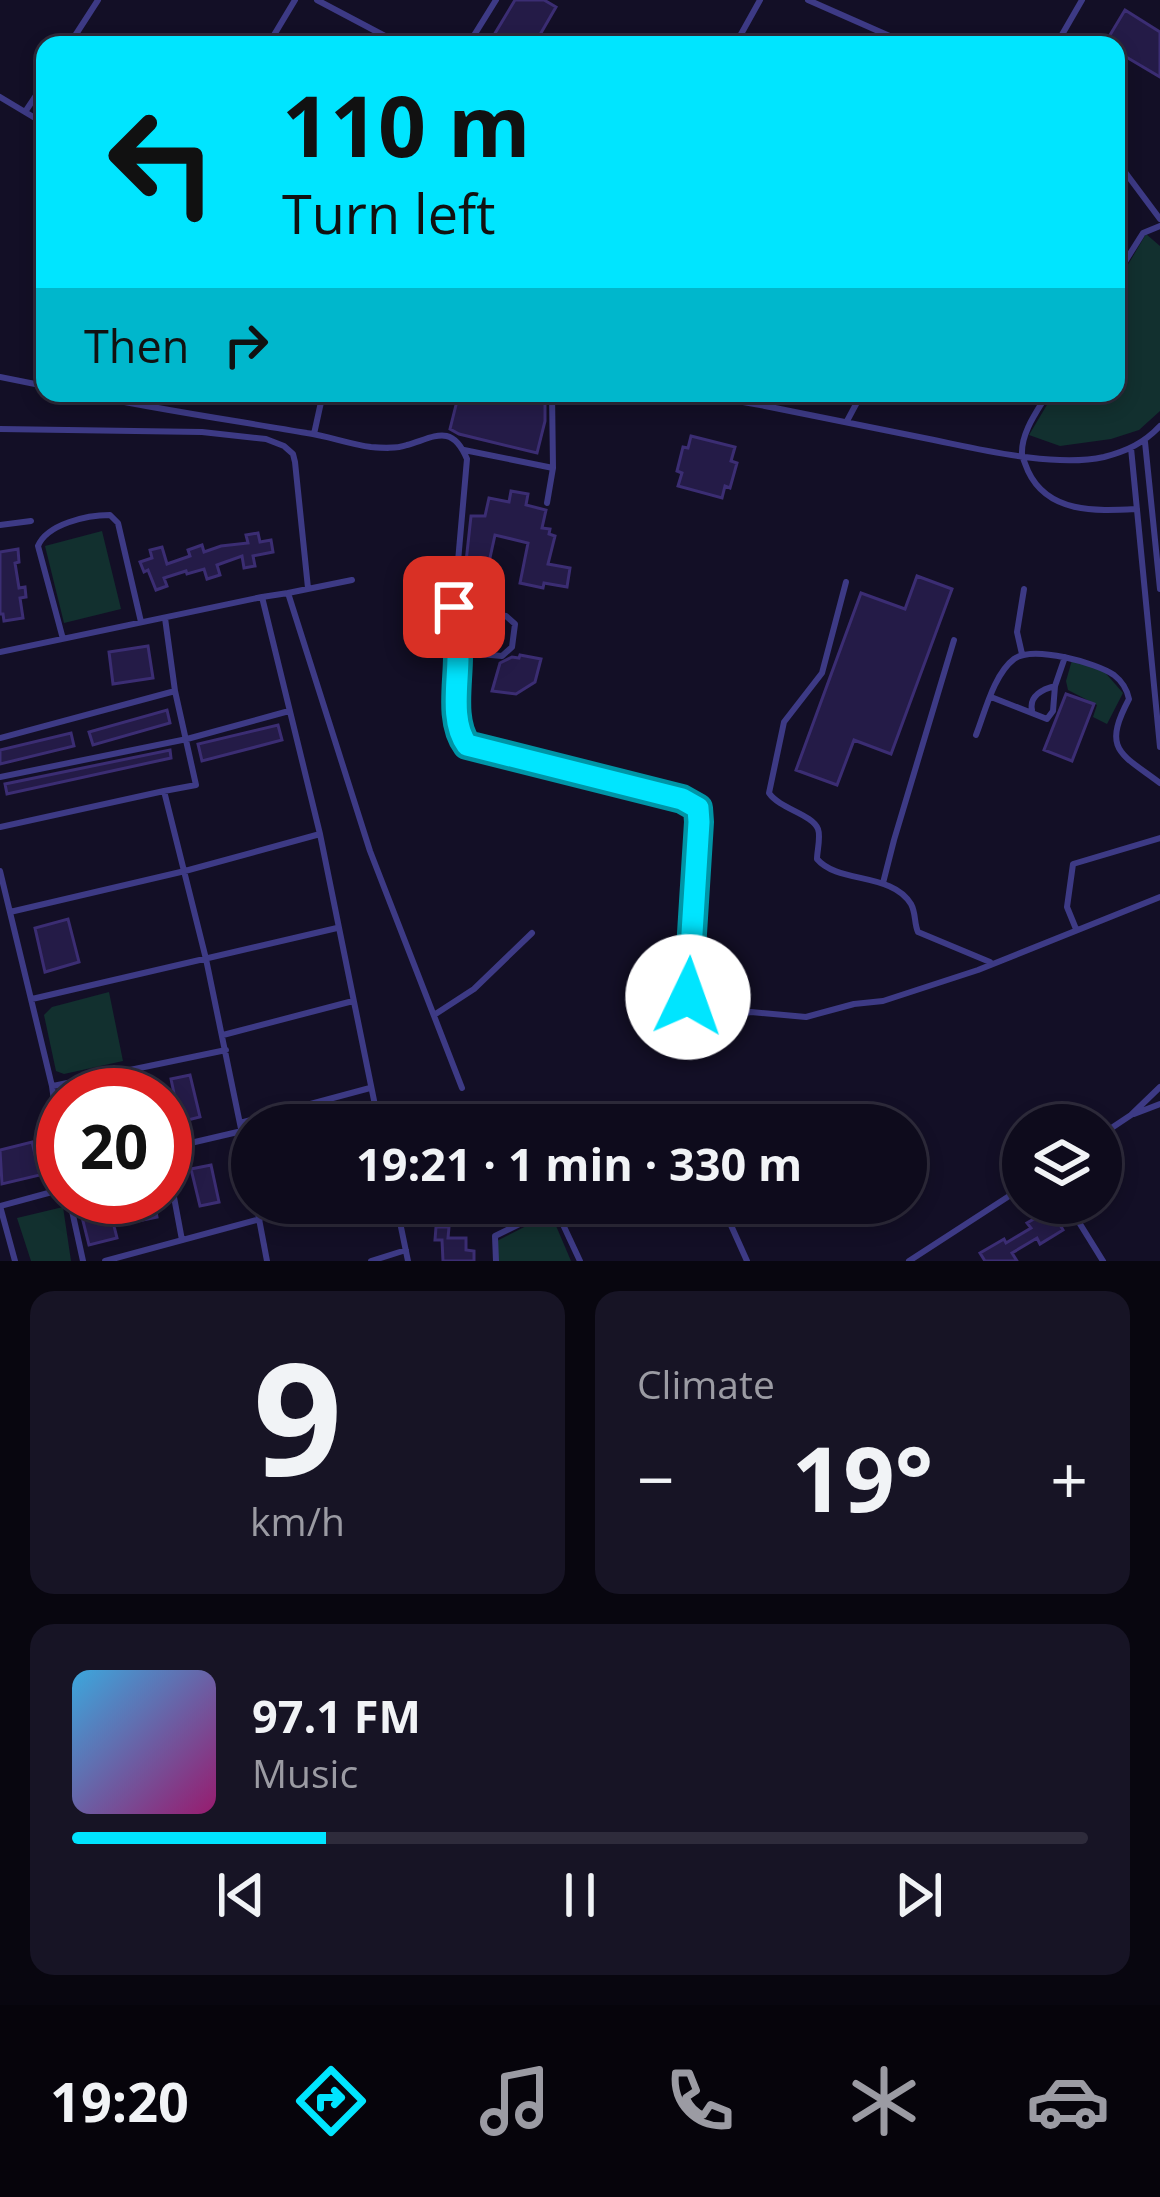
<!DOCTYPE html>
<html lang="en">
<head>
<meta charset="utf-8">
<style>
  :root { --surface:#0e0b1c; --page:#171425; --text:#f1f3f6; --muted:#9b9ba3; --line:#2e2b3b; --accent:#00e5ff }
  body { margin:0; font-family:"Open Sans",sans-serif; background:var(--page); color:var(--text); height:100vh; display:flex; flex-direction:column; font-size:45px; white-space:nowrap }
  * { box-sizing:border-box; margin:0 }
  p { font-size:39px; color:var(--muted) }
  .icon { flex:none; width:66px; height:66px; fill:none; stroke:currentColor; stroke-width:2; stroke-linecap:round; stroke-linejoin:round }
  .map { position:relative; height:1261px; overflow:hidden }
  .panel { display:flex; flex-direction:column; gap:30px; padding:30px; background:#08060f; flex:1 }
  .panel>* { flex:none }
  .top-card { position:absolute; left:36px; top:36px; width:1089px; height:366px; border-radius:24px; box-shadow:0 6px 18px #0003,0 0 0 3px var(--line); background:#00e5ff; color:#111; overflow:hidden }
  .fabs { position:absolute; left:1002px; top:1104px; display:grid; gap:24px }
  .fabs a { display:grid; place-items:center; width:120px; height:120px; border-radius:50%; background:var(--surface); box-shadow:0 6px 18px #0003,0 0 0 3px var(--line); font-size:60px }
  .speed { position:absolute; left:36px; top:1068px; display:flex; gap:24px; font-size:60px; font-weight:700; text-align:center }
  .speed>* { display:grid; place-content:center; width:156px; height:156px; border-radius:50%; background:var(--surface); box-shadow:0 6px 18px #0003,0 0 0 3px var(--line); line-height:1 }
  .speed .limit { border:18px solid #d22; background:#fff; color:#111 }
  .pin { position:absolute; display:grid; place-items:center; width:102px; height:102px; color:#fff; margin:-51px; border-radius:24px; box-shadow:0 6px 18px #0006 }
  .me { position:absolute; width:132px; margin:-66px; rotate:3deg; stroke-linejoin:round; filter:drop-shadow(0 0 9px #0008) }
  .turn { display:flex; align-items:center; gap:42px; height:252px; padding:0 48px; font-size:54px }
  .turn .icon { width:156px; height:156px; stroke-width:2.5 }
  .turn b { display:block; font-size:84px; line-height:102px }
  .then { display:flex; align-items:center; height:114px; padding:0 48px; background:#0003; gap:24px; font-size:45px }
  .big { font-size:90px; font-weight:700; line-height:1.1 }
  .panel .tile { flex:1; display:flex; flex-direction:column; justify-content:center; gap:18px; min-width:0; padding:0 42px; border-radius:24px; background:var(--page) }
  .panel .dial { align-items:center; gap:0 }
  .dial b { font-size:156px; line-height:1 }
  .song { display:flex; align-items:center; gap:36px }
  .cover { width:144px; height:144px; border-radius:18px; background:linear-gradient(135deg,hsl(200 70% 55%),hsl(320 70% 35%)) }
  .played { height:12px; border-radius:6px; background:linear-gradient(90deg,var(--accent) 25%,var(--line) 25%) }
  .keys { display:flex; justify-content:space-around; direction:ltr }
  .heat { display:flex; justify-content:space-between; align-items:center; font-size:66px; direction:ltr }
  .panel .tiles { flex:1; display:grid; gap:30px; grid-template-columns:1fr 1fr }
  .tile:last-child { grid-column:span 2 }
  .trip { position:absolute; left:231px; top:1104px; width:696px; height:120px; border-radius:60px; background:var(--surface); box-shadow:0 6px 18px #0003,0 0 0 3px var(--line); font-weight:700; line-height:120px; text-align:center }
  .tab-bar { display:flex; height:192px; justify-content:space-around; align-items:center; background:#06040b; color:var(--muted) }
  .tab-bar .icon { width:84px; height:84px }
  .tab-bar .on { color:var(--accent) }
  .tab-bar b { font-size:54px; color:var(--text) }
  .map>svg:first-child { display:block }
  .green { fill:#12302f }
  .building { fill:#241b47; stroke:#3b2d73; stroke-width:3 }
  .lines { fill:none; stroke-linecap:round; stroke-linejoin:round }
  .lane { stroke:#3d3a85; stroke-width:6 }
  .route-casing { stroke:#0095a6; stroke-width:30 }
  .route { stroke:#00e5ff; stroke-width:21 }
</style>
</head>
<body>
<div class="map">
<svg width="1160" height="1261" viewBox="0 0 1160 1261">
  <rect width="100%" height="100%" fill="#130f26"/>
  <path class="green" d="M1146 234 1160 246V411L1139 430 1111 439 1060 446 1029 435 1054 393H1116V285Z
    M102 531 121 609 64 623 45 546Z
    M1072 660 1102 669 1123 693 1107 724 1093 717 1097 705 1068 690 1066 681Z
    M109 992 123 1061 64 1074 56 1071 44 1015 52 1007Z
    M63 1207 71 1261H31L17 1218Z
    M542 1218 554 1221 571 1261H496L493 1243Z"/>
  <path class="building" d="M515 0H544L556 7 534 45H512L494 35Z
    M1125 10 1160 32V77L1116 51V45H1104Z
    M459 393H526L525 397 545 402V421L537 453 459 434 450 429Z
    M691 436 735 447 731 461 737 463 730 488 725 486 722 498 678 486 682 473 677 471 683 447 688 448Z
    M511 491 528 494 526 505 546 510 542 528 550 529 549 534 555 536 548 564 570 568 567 587 544 583 543 588 520 583 528 543 495 535 486 576 465 571 471 516H485L489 498 509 502Z
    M258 533 260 542 271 540 273 552 253 556 255 566 244 568 242 556 217 565 220 575 207 579 204 569 187 574 186 571 164 578 167 586 156 590 148 570 144 572 140 562 152 558 150 550 162 547 167 564 190 556 188 550 202 545 204 552 221 546 248 543 246 535Z
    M18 549 19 562 15 563 19 588 25 587 26 597 20 598 23 618 4 621 3 614H0V552Z
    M917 576 952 589 891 754 854 740 837 785 796 770 861 593 905 609Z
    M148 646 153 678 113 684 109 652Z
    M520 655 541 659 535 682 516 694 492 691 500 663 512 657 519 658Z
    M1066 694 1094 704 1072 761 1044 750Z
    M167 710 170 723 93 745 89 732Z
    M278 725 282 740 202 761 198 744Z
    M71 733 74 746 0 764V750Z
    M170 750 171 758 7 794 5 784Z
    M68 919 79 962 45 972 35 928Z
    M190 1075 200 1117 180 1122 171 1079Z
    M32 1142 40 1175 2 1184 0 1150Z
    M211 1165 219 1202 200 1206 191 1169Z
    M77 1197H107L112 1216 155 1207 157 1217 114 1226 117 1238 89 1245Z
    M1051 1209 1063 1230 1040 1244 1037 1238 1012 1253 1017 1261H985L980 1253 1004 1239 1006 1243 1031 1228 1027 1223Z
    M436 1227H449L448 1238H466V1250L474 1251V1261H443L442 1240H435Z"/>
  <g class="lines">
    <path class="lane" d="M317 0 402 45
      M808 0 910 45
      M69 45 98 0
      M268 45 295 0
      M468 45 496 0
      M735 45 760 0
      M1056 45 1082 0
      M45 82 25 112 45 124
      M0 97 25 112
      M1116 160 1160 219
      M1116 276 1143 233 1160 226
      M0 377 45 386
      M79 393C154 409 231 420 307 433 328 436 349 444 371 447 383 448 396 449 407 445 435 437 452 423 467 459L454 607 460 735 470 747 508 754 683 799 697 808 699 822 689 997 692 1011 703 1021 751 1012 806 1017 854 1004 883 1001 978 970 1160 897
      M692 393 765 406 770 393
      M1048 393C1038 410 1021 432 1022 454 1022 457 1027 468 1028 471 1048 514 1097 511 1137 509
      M765 406C819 417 874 428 929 439 979 449 1054 468 1104 457 1127 451 1144 443 1160 426
      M847 421 862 393
      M0 429 202 432 266 439 284 446 293 454 295 462 308 588
      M314 434 323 393
      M1145 442 1160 589
      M1131 448 1160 747
      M464 450 553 468
      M547 503 553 468 552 393
      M0 525 31 521
      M846 582 822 673 784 722 769 793C780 809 812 814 818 829 821 837 817 851 817 859 838 884 892 872 911 904 916 913 914 923 918 932L990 962
      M288 593 352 580
      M262 597 288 593 370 851 462 1088
      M454 607 506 616 515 624 512 647 502 656 458 652
      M63 639 38 546C47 524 87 515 110 515L118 523 141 622
      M0 652 262 597 320 834 379 1125
      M1022 654 1017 632 1024 589
      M175 691 196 785 164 791 206 959 252 1182
      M991 697 1047 719 1053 711 1055 686 1065 657
      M1032 710C1029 696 1043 689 1055 686
      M976 735C985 712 994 674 1014 659 1033 645 1097 663 1114 675 1123 682 1127 689 1129 699 1102 750 1120 753 1160 783
      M0 738 175 691 165 618
      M0 777 187 739 289 711
      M0 827 164 791
      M0 871 52 1086 63 1166
      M883 883 894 840 954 640
      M10 912 185 871 320 834
      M1076 929 1067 907 1073 864 1160 838
      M32 999 337 928
      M434 1015 474 989 532 933
      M223 1035 353 1001
      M53 1086 226 1050
      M1134 1114 1160 1104
      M240 1123 370 1088
      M1101 1135 1131 1115 1160 1087
      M165 1149 182 1240
      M165 1149 242 1131
      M69 1197 83 1261
      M256 1203 267 1261
      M396 1203 408 1261
      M721 1203 747 1261
      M1067 1203 1103 1261
      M258 1211 282 1203
      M15 1261 0 1206 63 1189
      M105 1261 260 1219
      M371 1261 406 1250
      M496 1261 495 1236 550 1209 559 1216 580 1261
      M909 1261 1023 1187"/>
  </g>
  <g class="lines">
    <g class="route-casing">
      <path id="route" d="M454 607C456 623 458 640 458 657 458 684 450 722 467 745L682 799 698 808 699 822 688 997"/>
    </g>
    <use href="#route" class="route"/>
  </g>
</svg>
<div class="fabs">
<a><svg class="icon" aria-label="layers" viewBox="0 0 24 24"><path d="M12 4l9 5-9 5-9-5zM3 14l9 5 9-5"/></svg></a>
</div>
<div class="speed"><div class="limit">20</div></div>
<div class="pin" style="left:454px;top:607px;background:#d93025"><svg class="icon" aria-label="arrive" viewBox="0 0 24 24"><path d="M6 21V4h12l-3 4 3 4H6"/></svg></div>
<svg class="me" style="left:688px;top:997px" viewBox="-20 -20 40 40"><circle r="19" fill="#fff"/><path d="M0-13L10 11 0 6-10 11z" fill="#00e5ff"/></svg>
<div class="trip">19:21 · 1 min · 330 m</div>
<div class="top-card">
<div class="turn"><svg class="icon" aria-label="left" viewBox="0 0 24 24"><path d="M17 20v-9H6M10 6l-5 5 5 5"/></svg><div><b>110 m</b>Turn left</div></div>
<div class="then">Then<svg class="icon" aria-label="right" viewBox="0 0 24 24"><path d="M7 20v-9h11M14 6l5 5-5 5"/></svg></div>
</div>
</div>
<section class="panel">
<div class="tiles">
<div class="tile dial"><b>9</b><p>km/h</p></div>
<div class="tile"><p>Climate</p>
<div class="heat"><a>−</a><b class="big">19°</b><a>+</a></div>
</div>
<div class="tile">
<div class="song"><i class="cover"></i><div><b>97.1 FM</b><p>Music</p></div></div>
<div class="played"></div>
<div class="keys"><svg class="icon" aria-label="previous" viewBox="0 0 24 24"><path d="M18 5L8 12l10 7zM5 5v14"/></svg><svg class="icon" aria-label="pause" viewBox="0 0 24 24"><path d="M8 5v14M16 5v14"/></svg><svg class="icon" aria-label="next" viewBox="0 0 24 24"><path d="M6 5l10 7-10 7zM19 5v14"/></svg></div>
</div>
</div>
</section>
<nav class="tab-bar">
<b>19:20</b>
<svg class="icon on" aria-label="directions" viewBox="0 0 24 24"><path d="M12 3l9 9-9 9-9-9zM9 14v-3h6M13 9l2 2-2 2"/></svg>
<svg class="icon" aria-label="music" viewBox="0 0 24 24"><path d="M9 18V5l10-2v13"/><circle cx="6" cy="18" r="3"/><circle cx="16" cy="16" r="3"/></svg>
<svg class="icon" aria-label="phone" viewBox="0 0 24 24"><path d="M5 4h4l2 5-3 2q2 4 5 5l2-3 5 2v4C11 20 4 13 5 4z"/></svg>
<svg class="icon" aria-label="climate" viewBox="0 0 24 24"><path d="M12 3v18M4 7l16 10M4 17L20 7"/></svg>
<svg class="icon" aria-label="car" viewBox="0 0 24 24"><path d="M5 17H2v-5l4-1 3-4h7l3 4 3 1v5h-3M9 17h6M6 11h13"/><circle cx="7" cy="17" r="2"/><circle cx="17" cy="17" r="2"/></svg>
</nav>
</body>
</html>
